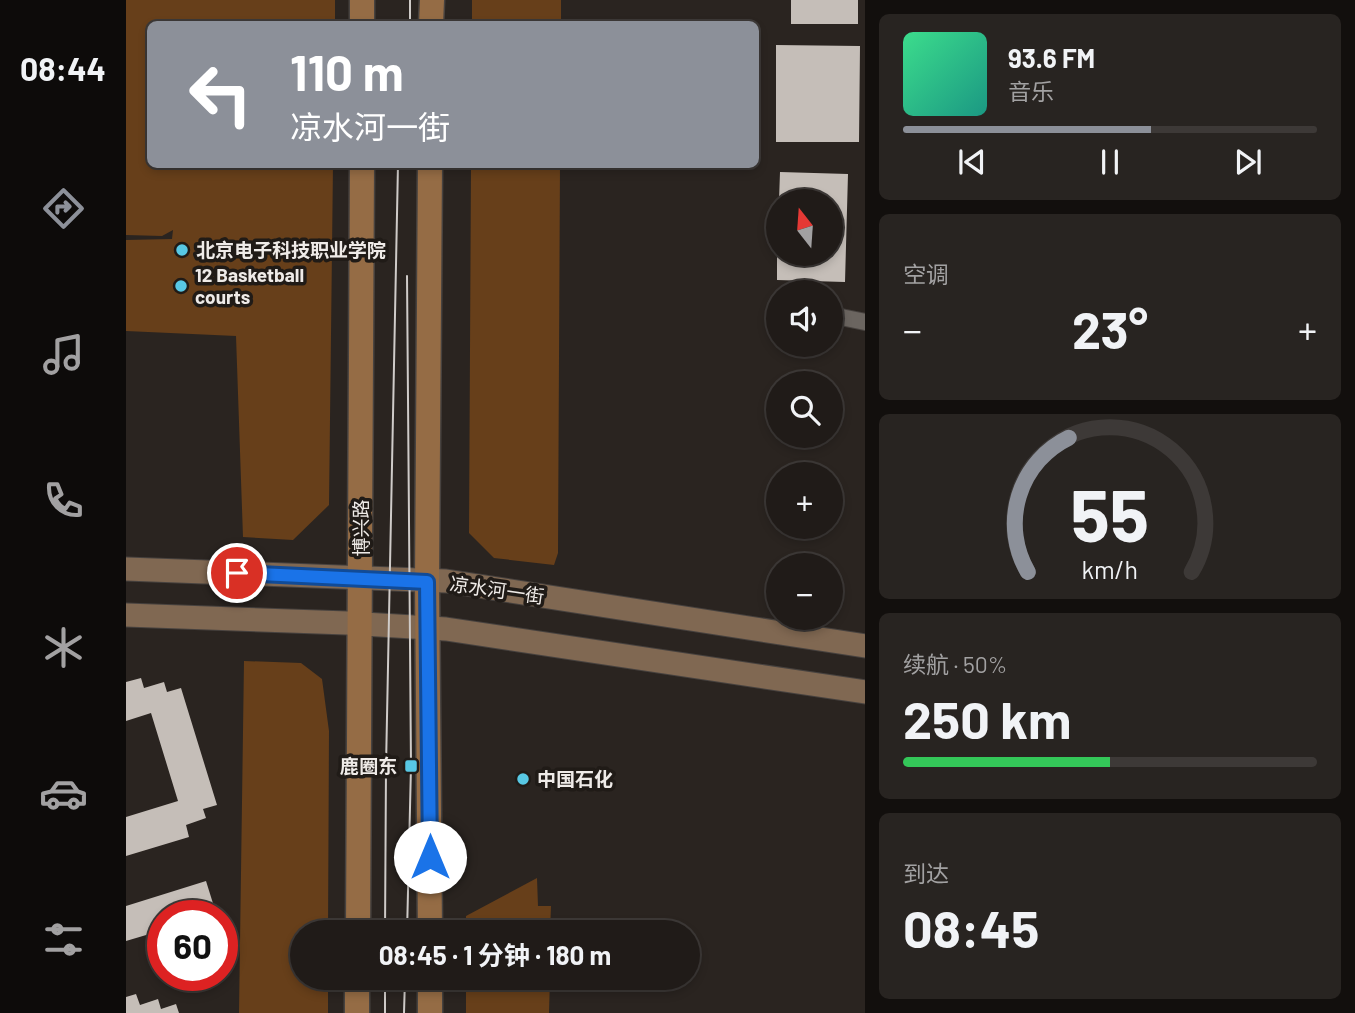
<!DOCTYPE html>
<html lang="zh">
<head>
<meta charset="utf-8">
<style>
  :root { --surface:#201b18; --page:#282421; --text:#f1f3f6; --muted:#a2a1a2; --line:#3d3937; --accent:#8c9099 }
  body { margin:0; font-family:Barlow,"Noto Sans SC",sans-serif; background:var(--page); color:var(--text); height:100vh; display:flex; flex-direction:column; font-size:26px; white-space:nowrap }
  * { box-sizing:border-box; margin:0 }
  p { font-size:23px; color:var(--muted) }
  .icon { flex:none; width:38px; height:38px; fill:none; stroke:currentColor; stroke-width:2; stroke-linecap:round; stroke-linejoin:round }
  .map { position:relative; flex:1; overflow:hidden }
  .drawer { display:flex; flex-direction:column; gap:14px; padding:14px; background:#120f0d; width:490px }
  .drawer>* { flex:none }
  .top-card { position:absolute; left:21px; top:21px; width:612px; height:147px; border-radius:10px; box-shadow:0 4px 10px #0003,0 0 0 2px var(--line); background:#8c9099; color:#fff; overflow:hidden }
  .needle { width:46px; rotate:343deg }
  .tools { position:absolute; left:640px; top:189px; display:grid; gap:14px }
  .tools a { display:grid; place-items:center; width:77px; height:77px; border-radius:50%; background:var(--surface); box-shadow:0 4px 10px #0003,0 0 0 2px var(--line); font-size:35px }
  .speed { position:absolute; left:21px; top:900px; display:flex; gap:14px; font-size:35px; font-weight:700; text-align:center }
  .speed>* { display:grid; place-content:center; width:91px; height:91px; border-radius:50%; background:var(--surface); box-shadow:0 4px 10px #0003,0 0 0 2px var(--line); line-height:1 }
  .speed .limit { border:10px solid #d22; background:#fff; color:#111 }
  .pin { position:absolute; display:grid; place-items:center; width:60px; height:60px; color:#fff; margin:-30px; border:4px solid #fff; border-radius:50%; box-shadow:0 2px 7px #0007 }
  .me { position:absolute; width:77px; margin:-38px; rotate:0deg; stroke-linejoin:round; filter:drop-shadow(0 0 5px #0008) }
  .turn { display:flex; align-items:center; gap:24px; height:147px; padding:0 28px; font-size:32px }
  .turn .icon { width:91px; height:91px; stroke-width:2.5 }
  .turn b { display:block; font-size:49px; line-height:60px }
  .big { font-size:52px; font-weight:700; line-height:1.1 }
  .drawer .tile { flex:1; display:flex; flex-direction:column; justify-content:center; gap:10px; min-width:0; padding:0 24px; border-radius:10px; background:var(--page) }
  .drawer .dial { align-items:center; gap:0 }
  .dial svg { height:182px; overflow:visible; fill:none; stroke:var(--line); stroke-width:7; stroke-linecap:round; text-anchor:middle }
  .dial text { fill:var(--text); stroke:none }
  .song { display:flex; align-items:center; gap:21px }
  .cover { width:84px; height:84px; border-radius:10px; background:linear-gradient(135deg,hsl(150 70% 55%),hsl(170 70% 35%)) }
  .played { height:7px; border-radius:4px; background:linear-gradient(90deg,var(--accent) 60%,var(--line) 60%) }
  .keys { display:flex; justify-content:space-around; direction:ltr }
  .heat { display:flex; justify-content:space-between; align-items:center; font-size:38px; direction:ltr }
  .charge { height:10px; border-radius:5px; background:linear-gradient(90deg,#34c759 50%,var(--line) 0) }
  .trip { position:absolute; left:164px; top:920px; width:410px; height:70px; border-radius:35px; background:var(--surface); box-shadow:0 4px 10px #0003,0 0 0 2px var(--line); font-weight:700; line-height:70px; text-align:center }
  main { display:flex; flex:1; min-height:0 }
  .dock { display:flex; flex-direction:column; width:126px; justify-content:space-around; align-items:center; background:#0d0b0a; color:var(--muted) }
  .dock .icon { width:49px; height:49px }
  .dock .selected { color:var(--accent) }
  .dock b { font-size:32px; color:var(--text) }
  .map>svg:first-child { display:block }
  .green { fill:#673f1a }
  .building { fill:#c5beb8 }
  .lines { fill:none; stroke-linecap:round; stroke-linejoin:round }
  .minor-casing { stroke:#47423f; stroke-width:18 }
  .secondary-casing { stroke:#47423f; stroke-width:25 }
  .primary-casing { stroke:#47423f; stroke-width:27 }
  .minor { stroke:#6b6560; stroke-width:16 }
  .secondary { stroke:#806852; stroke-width:23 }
  .primary { stroke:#956c45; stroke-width:24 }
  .tram { stroke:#cfcbc8; stroke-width:2 }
  .route-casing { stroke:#114b97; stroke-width:18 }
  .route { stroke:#1a73e8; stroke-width:12 }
  .poi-dot { fill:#58c8e4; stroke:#201b17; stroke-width:2.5 }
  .labels { text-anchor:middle; stroke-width:7; stroke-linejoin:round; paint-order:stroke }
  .poi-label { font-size:19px; font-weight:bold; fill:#efebe8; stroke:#201b17; text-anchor:start }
  .street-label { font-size:19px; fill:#efebe8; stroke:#201b17 }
</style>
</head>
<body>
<main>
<nav class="dock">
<b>08:44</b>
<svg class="icon selected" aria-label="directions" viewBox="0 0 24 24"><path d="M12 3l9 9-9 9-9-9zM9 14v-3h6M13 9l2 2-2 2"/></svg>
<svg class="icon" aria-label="music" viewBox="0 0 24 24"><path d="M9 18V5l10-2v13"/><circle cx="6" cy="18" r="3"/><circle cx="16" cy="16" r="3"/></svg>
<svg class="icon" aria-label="phone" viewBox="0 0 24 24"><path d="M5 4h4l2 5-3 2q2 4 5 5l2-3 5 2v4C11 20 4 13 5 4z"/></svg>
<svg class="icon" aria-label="climate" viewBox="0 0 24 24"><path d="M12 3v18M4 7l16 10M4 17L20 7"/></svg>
<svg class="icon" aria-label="car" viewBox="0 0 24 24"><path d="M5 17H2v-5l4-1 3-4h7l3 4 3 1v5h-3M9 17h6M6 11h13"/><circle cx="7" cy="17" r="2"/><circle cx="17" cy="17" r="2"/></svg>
<svg class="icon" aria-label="filters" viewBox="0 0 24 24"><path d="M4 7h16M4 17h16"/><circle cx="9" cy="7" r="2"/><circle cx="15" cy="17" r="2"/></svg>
</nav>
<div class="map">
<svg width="739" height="1013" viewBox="0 0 739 1013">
  <rect width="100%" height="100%" fill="#2a2420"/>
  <path class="green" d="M0 0H209V24H24V164L207 165 203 505 167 540 117 537 110 336 0 331V240L46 239 47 230 36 236 0 235Z
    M346 0H435V24H346Z
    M345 165H434L432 553 428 565 368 558 343 533Z
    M118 661 175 663 196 679 203 731 202 933H177V978H202V1013H113Z
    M411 878 412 906H425L424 933H340V916Z
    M340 978H424L423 1013H340Z"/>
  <path class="building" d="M665 0H732V24H665Z
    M650 45 734 46 733 142H650Z
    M654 172 722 174 719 282 651 280V254H705V201H653Z
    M15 678 18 688 38 682 41 692 55 688 91 805 77 809 80 818 60 825 63 837 0 856V817L52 801 25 713 0 721V682Z
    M80 881 90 913 83 915H37V930L0 941V906Z
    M10 994 14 1005 32 999 35 1009 50 1004 53 1013H0V997Z"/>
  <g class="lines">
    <g class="minor-casing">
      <path id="minor" d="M705 315 739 322"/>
    </g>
    <g class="secondary-casing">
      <path id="secondary" d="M0 569 320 581 739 646
        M0 615 221 623 320 629 739 692"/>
    </g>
    <g class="primary-casing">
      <path id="primary" d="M236 24V0
        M305 24 306 0
        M232 933 236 164
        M304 933 301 582 304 164
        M304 978V1013
        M231 1013V978"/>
    </g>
    <use href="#minor" class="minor"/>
    <use href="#secondary" class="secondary"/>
    <use href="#primary" class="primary"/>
    <path class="tram" d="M284 24V0
      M259 933 260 767 272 164
      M281 933 285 766 281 276
      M259 1013V978
      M278 1013 279 978"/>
  </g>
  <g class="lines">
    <g class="route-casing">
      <path id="route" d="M111 573 301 582 304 857"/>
    </g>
    <use href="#route" class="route"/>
  </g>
  <g class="poi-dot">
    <circle cx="56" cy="250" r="7"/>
    <circle cx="55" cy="286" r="7"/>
    <rect x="278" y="759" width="14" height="14" rx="3.5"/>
    <circle cx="397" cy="779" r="7"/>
  </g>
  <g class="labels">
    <g class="poi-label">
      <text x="70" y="257">北京电子科技职业学院</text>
      <text x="69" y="282">12 Basketball<tspan x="69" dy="22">courts</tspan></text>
      <text x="271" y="773" text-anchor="end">鹿圈东</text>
      <text x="411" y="786">中国石化</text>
    </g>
    <g class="street-label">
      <text transform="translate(235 528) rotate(-90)" y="7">博兴路</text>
      <text transform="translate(371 590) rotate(8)" y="7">凉水河一街</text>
    </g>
  </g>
</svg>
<div class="tools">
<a><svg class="needle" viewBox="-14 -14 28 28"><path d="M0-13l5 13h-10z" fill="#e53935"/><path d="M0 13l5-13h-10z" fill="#a2a1a2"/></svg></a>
<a><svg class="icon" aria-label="sound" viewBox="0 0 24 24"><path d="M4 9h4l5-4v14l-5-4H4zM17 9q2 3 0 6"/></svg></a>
<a><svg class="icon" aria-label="search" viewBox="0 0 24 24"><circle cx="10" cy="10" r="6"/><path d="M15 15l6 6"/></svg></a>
<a>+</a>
<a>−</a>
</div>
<div class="speed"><div class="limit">60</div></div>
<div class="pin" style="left:111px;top:573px;background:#d93025"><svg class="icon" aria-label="arrive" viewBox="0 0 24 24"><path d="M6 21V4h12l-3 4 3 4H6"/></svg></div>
<svg class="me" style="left:304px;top:857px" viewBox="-20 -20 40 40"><circle r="19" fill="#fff"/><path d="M0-13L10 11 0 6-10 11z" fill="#1a73e8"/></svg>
<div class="trip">08:45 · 1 分钟 · 180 m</div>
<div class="top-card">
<div class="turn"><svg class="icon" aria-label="left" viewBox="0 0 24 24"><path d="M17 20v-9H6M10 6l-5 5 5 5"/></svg><div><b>110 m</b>凉水河一街</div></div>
</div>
</div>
<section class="drawer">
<div class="tile">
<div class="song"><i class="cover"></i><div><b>93.6 FM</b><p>音乐</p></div></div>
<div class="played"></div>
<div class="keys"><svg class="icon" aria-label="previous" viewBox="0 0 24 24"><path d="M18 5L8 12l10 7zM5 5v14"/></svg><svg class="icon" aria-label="pause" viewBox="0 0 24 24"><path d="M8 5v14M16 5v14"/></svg><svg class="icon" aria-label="next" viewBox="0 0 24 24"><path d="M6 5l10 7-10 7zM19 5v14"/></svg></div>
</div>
<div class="tile"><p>空调</p>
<div class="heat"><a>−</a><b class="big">23°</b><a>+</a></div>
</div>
<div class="tile dial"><svg viewBox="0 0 100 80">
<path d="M14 69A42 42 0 1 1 86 69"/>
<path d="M14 69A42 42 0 0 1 32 10" stroke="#8c9099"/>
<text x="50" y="56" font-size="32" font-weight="700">55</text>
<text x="50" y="72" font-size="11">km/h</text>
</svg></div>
<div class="tile"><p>续航 · 50%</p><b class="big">250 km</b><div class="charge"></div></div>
<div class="tile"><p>到达</p><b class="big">08:45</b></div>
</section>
</main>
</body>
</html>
